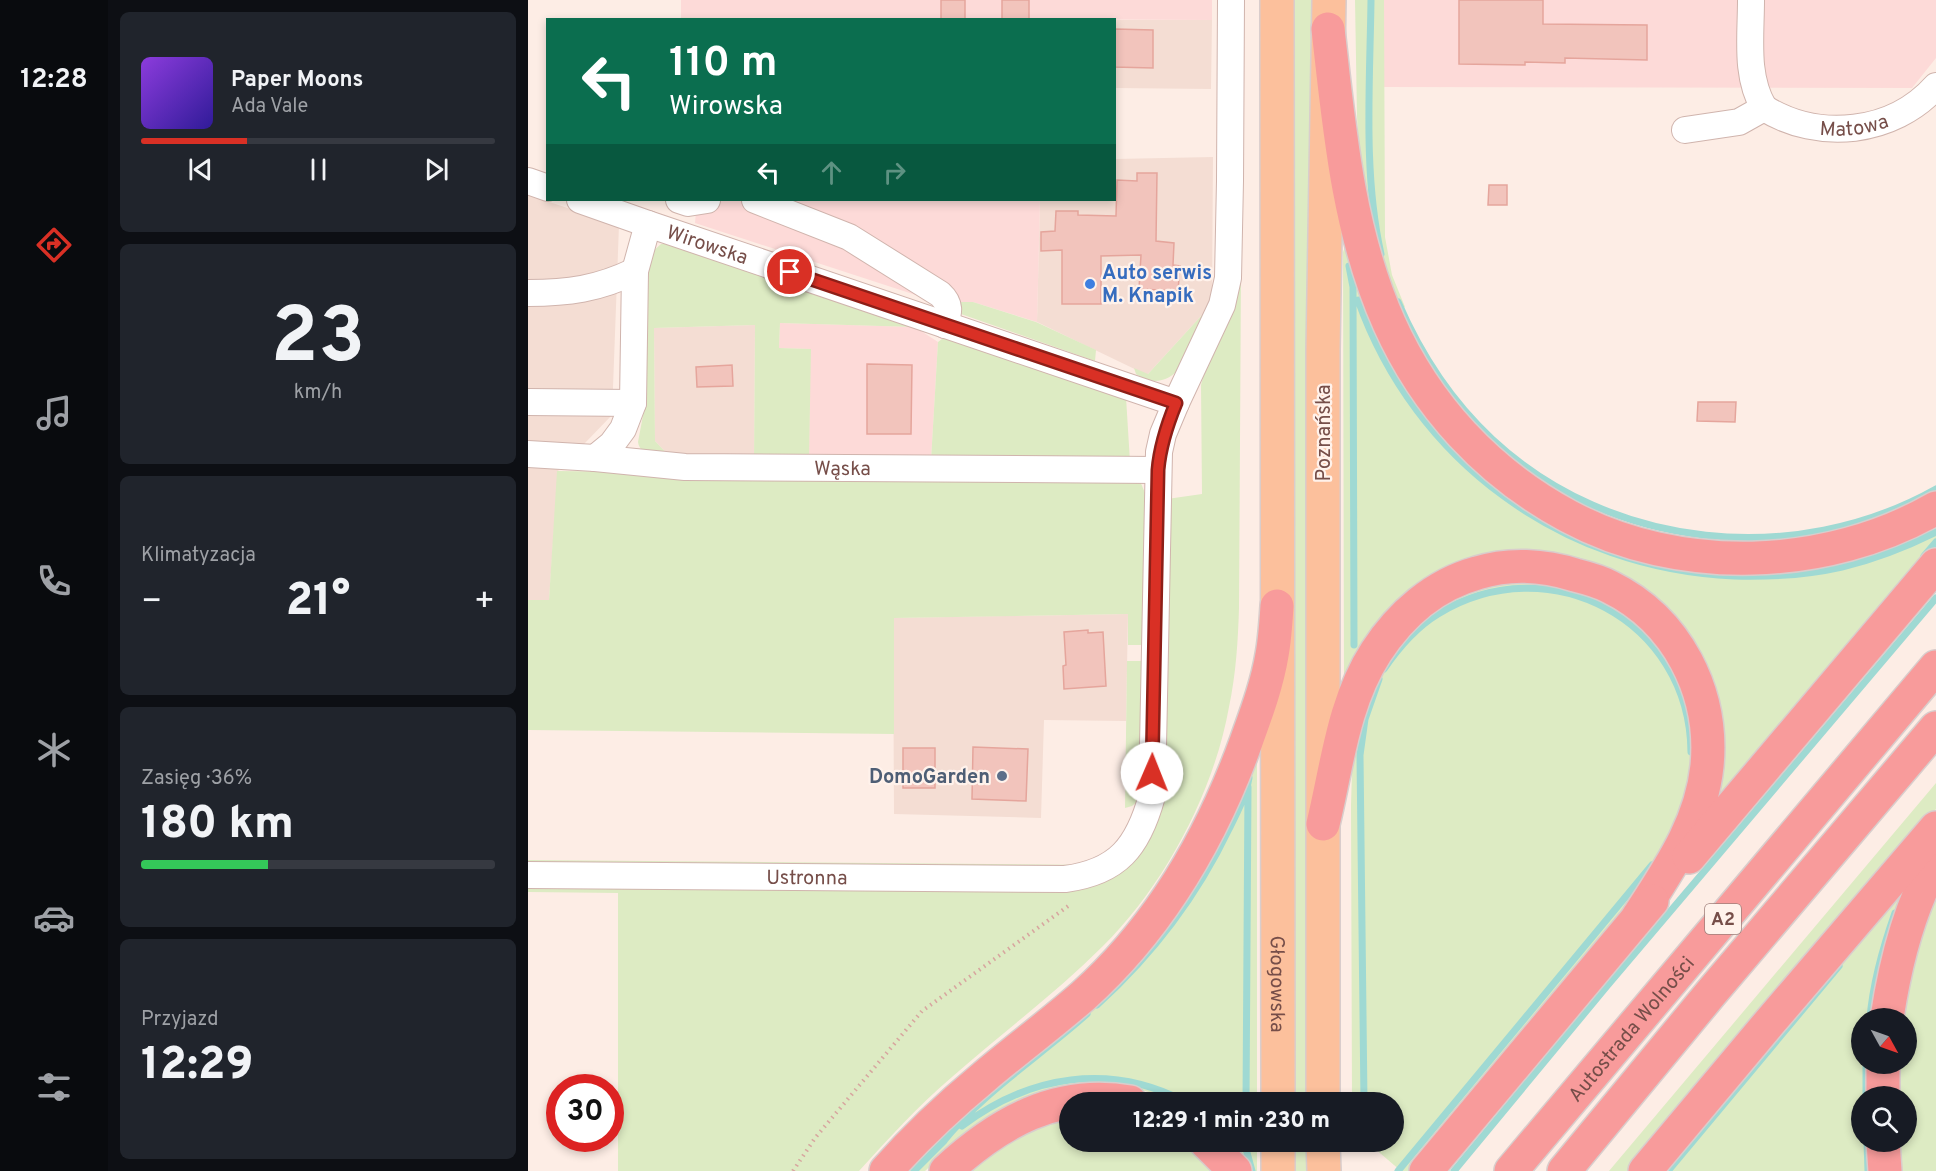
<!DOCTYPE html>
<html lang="pl">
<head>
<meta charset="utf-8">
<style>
  :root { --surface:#171b24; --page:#20242c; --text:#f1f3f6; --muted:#9ea1a6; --line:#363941; --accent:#d93025 }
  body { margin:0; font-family:Overpass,sans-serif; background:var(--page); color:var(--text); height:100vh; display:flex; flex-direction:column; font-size:22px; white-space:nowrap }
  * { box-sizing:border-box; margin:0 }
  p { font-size:20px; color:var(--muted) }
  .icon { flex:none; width:33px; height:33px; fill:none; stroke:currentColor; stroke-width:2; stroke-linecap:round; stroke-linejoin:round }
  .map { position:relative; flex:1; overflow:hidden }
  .sheet { display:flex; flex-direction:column; gap:12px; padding:12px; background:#0d0f14; width:420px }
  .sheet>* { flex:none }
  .banner { position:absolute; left:18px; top:18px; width:570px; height:183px; border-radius:0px; box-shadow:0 3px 9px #0003; background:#0b6e4f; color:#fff; overflow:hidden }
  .needle { width:39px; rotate:130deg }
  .buttons { position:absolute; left:1323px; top:1008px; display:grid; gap:12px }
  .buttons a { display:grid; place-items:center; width:66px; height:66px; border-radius:50%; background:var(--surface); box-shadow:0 3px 9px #0003; font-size:30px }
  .speed { position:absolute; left:18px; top:1074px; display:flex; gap:12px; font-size:30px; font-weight:700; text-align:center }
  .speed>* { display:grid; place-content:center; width:78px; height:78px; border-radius:50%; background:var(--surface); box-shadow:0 3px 9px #0003; line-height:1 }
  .speed .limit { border:9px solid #d22; background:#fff; color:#111 }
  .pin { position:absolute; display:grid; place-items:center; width:51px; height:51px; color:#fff; margin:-26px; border:3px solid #fff; border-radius:50%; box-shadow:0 2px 6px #0007 }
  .me { position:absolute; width:66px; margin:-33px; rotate:1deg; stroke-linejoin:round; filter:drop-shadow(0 0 4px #0008) }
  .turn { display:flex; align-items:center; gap:21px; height:126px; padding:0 24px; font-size:27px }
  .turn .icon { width:78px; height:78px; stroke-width:2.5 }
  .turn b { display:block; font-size:42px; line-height:51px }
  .lanes { display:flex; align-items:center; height:57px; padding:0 24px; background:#0003; justify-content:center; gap:30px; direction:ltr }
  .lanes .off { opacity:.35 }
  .big { font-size:45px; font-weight:800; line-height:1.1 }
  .sheet .widget { flex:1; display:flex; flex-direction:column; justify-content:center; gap:9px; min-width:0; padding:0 21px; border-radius:9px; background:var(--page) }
  .sheet .dial { align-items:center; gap:0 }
  .dial b { font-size:78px; line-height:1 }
  .song { display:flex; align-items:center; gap:18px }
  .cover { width:72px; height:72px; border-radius:9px; background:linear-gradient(135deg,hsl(270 70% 55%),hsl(250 70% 35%)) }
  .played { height:6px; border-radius:3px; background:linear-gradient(90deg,var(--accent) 30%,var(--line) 30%) }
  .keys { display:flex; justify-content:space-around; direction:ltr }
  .heat { display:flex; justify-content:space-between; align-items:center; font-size:33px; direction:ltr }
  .charge { height:9px; border-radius:4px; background:linear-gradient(90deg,#34c759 36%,var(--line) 0) }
  .trip { position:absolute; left:531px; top:1092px; width:345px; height:60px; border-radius:30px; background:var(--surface); box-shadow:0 3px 9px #0003; font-weight:800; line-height:60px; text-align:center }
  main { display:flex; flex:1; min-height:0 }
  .tabs { display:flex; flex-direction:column; width:108px; justify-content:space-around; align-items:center; background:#090b0e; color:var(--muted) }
  .tabs .icon { width:42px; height:42px }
  .tabs .selected { color:var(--accent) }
  .tabs b { font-size:27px; color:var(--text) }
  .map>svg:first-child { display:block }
  .residential { fill:#f4ddd3 }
  .commercial { fill:#fddad8 }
  .green { fill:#ddebc3 }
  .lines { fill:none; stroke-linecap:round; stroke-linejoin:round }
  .stream { stroke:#9fd9d3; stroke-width:7 }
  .building { fill:#f2c4bc; stroke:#e5a59c; stroke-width:1.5 }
  .minor-casing { stroke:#d0b4ad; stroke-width:28 }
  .major-casing { stroke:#d9cdcc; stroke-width:36 }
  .highway-casing { stroke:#d9cdcc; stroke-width:36 }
  .path { stroke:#d7a69f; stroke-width:4; stroke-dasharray:1.5 4.5; stroke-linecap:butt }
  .minor { stroke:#fff; stroke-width:26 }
  .major { stroke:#fcc09c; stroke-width:33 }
  .highway { stroke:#f89b9b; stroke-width:33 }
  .route-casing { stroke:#8d1f18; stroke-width:15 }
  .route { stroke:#d93025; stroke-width:10 }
  .shop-dot { fill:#3f7fe0; stroke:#fff2eb; stroke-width:2 }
  .service-dot { fill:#5c6f8a; stroke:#fff2eb; stroke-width:2 }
  .labels { text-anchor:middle; stroke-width:4.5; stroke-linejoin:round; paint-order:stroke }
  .shield { fill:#fff2eb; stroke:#9f7f7a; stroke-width:1.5 }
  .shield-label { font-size:18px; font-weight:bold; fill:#764e49 }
  .street-label { font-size:20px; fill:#764e49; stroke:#fff2eb }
  .shop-label { font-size:20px; font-weight:bold; fill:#366cbe; stroke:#fff2eb; text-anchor:start }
  .service-label { font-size:20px; font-weight:bold; fill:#4e5e75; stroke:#fff2eb; text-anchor:end }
</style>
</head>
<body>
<main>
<nav class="tabs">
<b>12:28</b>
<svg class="icon selected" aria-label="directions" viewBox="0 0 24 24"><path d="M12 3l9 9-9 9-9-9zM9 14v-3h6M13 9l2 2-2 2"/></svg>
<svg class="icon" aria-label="music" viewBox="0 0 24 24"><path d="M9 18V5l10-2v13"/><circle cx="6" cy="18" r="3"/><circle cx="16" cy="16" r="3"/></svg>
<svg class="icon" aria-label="phone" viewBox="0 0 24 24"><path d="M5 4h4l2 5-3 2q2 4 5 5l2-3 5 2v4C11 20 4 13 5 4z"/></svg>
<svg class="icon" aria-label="climate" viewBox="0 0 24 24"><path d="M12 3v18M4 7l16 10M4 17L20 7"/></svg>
<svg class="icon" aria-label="car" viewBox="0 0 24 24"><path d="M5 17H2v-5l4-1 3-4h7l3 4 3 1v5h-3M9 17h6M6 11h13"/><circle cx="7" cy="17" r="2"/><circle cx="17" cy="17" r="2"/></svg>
<svg class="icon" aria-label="filters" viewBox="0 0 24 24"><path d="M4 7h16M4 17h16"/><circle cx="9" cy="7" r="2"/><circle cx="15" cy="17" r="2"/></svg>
</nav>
<section class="sheet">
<div class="widget">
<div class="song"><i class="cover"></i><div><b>Paper Moons</b><p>Ada Vale</p></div></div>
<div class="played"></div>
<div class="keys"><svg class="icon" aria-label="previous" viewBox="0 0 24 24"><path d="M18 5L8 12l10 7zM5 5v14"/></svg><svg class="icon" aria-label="pause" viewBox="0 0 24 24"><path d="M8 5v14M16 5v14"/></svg><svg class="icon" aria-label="next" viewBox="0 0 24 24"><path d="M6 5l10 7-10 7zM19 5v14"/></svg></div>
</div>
<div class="widget dial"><b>23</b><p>km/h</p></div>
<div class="widget"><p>Klimatyzacja</p>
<div class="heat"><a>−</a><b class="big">21°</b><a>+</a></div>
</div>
<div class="widget"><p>Zasięg · 36%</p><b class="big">180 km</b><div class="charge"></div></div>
<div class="widget"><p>Przyjazd</p><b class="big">12:29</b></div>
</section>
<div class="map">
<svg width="1408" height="1171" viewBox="0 0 1408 1171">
  <rect width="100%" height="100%" fill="#fdede5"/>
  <path class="residential" d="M153 17 437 19H540L152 20Z
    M587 20H684L683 89 587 88Z
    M685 157 684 304 619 375 509 322 512 200H586L587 159Z
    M0 195 91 225 84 415 30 471 21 600H0Z
    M227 325 226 460 146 461 127 441 126 328Z
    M600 614 598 721 516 720 513 818 366 814 365 618Z"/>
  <path class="commercial" d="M153 0H684V20L153 17Z
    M856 0H1408V58L1384 88 856 87Z
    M169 200H512L509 322 445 302 404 303 397 298 167 223Z
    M252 323 387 327 410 342 403 460H281L282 349 251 348Z"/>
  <path class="green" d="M762 0H788L782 1102H764Z
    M827 0H856L857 237 864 275 877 307 865 313 832 173 829 116Z
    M133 244H139L394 329V331L387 327 252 323 251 348 283 349 281 460H226L227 325 126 328 127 441 146 461C134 458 112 457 110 442L116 410 120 267 123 253Z
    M817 247H821L891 401 1125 558 1408 524V554L1189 804 1194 770 1147 625 961 562 816 679 815 252Z
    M713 274 711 608C710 641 708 674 701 707 686 792 636 886 575 946 528 993 474 1033 424 1077 390 1106 361 1138 331 1171H90V893L0 892V882L534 888 619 837 639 499 674 494 673 385 676 374 711 286Z
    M433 302H445L508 322 568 350 567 361 433 314Z
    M684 304 653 367C640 382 624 386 608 374L606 368 620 374Z
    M418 336 598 397 602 462 403 460 410 342Z
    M29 471 598 478 612 481 617 493 619 645H600V614L366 618V734L0 730V600H21Z
    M996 579 1071 595 1131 642 1165 707 1166 799 1103 905 881 1171H873L839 1142H866V1102H824L823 805 825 736 870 636 934 591Z
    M599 661H618L611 800 604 806 597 808Z
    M729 744V1102H643L621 1092 605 1088 436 1135 397 1171H371L560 1004Z
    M1408 783V809L1103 1171H1081Z
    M0 860 567 865 557 868 0 867Z
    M1388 863 1350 1018H1334V1064H1347L1346 1096H1334V1142H1347L1348 1171H1128Z
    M1408 888V1171H1368L1367 1142H1378V1096H1366L1367 1064H1378V1018H1372L1374 1002Z
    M541 1110 542 1142H663L690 1171H430L450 1153Z
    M696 1142H729V1171H719Z
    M764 1142H782V1171H764Z"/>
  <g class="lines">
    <path class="stream" d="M843 0C842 82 835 174 853 254
      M821 266 825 287 826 645
      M830 300C887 461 1035 569 1206 576 1242 577 1279 575 1314 567 1347 559 1378 547 1408 532
      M870 302C892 353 923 401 964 439 1083 550 1267 568 1408 489
      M1396 556 1408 542
      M856 669C871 647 887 628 910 614 1021 546 1162 620 1163 752
      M569 1005C624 955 669 896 701 829 709 813 718 796 721 778
      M1342 1018C1345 983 1355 947 1367 913
      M1338 1096V1064
      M718 1102 720 787
      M836 1102 832 755 837 719 851 679
      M434 1126C502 1075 582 1062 658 1102
      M706 1142 712 1148
      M718 1142V1149L724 1171
      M1339 1142 1340 1171
      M414 1143C454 1093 511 1057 559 1014
      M386 1171 416 1141
      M870 1171 1124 865
      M926 1171 1079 986 1408 598
      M1140 1171 1311 966"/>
  </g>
  <path class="building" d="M413 0H437V20H413Z
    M474 0H501V20H474Z
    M931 0H1015V24L1119 25V60L1037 58V63L997 62V65L931 64Z
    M587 29 625 30V68L586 67Z
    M609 173H629L628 241 646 243 645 265 652 266 650 291 611 289 613 255 573 256V304H534V250L513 251V232L527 231 528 211H550V215L588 216 589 180 609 181Z
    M961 185H979V205H960Z
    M339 364 384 365 383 434H339Z
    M204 365 205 386 169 387 168 367Z
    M1170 402H1208L1207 422 1169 421Z
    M560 630V633L575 632 578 686 536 689 535 666 538 665 536 632Z
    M445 747 500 749 498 801 444 799Z
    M375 748H407V788H375Z"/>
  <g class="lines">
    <g class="minor-casing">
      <g id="minor">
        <path id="s1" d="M1236 108C1291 142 1365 134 1408 86"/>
        <path d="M1157 130 1211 122 1236 108C1217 76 1223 37 1223 0"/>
        <path d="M0 181 20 188"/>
        <path id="s2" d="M52 200 120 224 648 403"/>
        <path d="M151 200 160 203 179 200"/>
        <path d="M227 200 321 237 412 294C423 304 421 312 417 325"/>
        <path d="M0 293C40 293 70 289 107 271"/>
        <path d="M0 402 105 403"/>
        <path id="s3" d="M0 454 67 458 157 467 630 470"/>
        <path d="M67 458 84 444 95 429 105 403 107 271 120 224"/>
        <path id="s4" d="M0 875 537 879C590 872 610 847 624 796L631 452 635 434 648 403 694 305 700 278 702 181 703 0"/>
      </g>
    </g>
    <g class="major-casing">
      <g id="major">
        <path id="s5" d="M749 0 750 1102"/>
        <path d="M795 1102V350L801 0"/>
        <path d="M750 1142V1171"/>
        <path d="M795 1142 796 1171"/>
      </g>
    </g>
    <g class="highway-casing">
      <g id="highway">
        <path d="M800 29C811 128 820 231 861 323 898 406 960 473 1040 516 1151 576 1299 571 1408 508"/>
        <path d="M795 824C809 766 815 703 848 652 872 615 906 585 949 573 981 563 1016 565 1047 575 1059 578 1071 581 1082 587 1149 620 1186 692 1179 766 1173 824 1141 869 1110 917"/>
        <path d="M1161 857 1408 565"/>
        <path d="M1359 1018C1367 964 1381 908 1408 860"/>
        <path d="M1355 1096V1064"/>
        <path d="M678 1142 707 1171"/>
        <path d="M1355 1142 1357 1171"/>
        <path d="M358 1171C388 1137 421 1106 456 1077 489 1049 523 1024 555 996 632 927 683 839 718 742 728 714 739 685 744 655 747 639 748 622 749 606"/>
        <path d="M418 1171C470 1123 529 1089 602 1102"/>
        <path d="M898 1171 1124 901"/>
        <path id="s6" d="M983 1171 1408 667"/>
        <path d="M1036 1171 1183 993 1408 728"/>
        <path d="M1117 1171 1241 1023 1408 828"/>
      </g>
    </g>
    <path class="path" d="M265 1171 287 1138 394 1011 543 904"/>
    <use href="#minor" class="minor"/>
    <use href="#major" class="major"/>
    <use href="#highway" class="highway"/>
  </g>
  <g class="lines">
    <g class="route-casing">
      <path id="route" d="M262 272 648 403C639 425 632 446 630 470L624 773"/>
    </g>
    <use href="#route" class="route"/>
  </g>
  <circle class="shop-dot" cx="562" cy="284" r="6"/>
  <circle class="service-dot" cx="474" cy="776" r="6"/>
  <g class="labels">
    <rect class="shield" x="1177" y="904" width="36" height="30" rx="4.5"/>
    <g class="shield-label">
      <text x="1195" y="925">A2</text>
    </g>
    <g class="street-label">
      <text dy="7" stroke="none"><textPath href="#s1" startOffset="94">Matowa</textPath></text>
      <text dy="7" stroke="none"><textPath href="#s2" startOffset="135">Wirowska</textPath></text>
      <text transform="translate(795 433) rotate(-90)" y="7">Poznańska</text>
      <text dy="7" stroke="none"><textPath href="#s3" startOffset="315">Wąska</textPath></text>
      <text dy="7" stroke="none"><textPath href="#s4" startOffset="279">Ustronna</textPath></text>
      <text dy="7" stroke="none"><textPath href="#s5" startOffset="984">Głogowska</textPath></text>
      <text dy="7" stroke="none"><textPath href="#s6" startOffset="186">Autostrada Wolności</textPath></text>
    </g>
    <g class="shop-label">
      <text x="574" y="279">Auto serwis<tspan x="574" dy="23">M. Knapik</tspan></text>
    </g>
    <g class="service-label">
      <text x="462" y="783">DomoGarden</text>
    </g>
  </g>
</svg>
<div class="buttons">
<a><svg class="needle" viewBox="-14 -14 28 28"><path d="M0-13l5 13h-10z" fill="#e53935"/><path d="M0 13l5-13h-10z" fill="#9ea1a6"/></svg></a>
<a><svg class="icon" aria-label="search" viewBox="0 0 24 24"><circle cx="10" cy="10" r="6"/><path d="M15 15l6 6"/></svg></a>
</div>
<div class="speed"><div class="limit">30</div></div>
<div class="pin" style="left:262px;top:272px;background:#d93025"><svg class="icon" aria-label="arrive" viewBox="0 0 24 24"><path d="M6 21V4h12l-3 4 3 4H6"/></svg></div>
<svg class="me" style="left:624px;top:773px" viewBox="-20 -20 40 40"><circle r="19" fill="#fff"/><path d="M0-13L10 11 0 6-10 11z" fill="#d93025"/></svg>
<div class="trip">12:29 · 1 min · 230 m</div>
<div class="banner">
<div class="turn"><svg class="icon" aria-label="left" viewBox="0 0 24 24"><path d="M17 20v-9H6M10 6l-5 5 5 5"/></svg><div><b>110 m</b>Wirowska</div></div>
<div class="lanes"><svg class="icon" aria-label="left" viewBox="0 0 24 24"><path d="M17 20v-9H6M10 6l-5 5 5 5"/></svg><svg class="icon off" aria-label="ahead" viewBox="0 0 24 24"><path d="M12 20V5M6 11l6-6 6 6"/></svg><svg class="icon off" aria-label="right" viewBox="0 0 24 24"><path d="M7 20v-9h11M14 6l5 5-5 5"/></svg></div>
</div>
</div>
</main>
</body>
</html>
